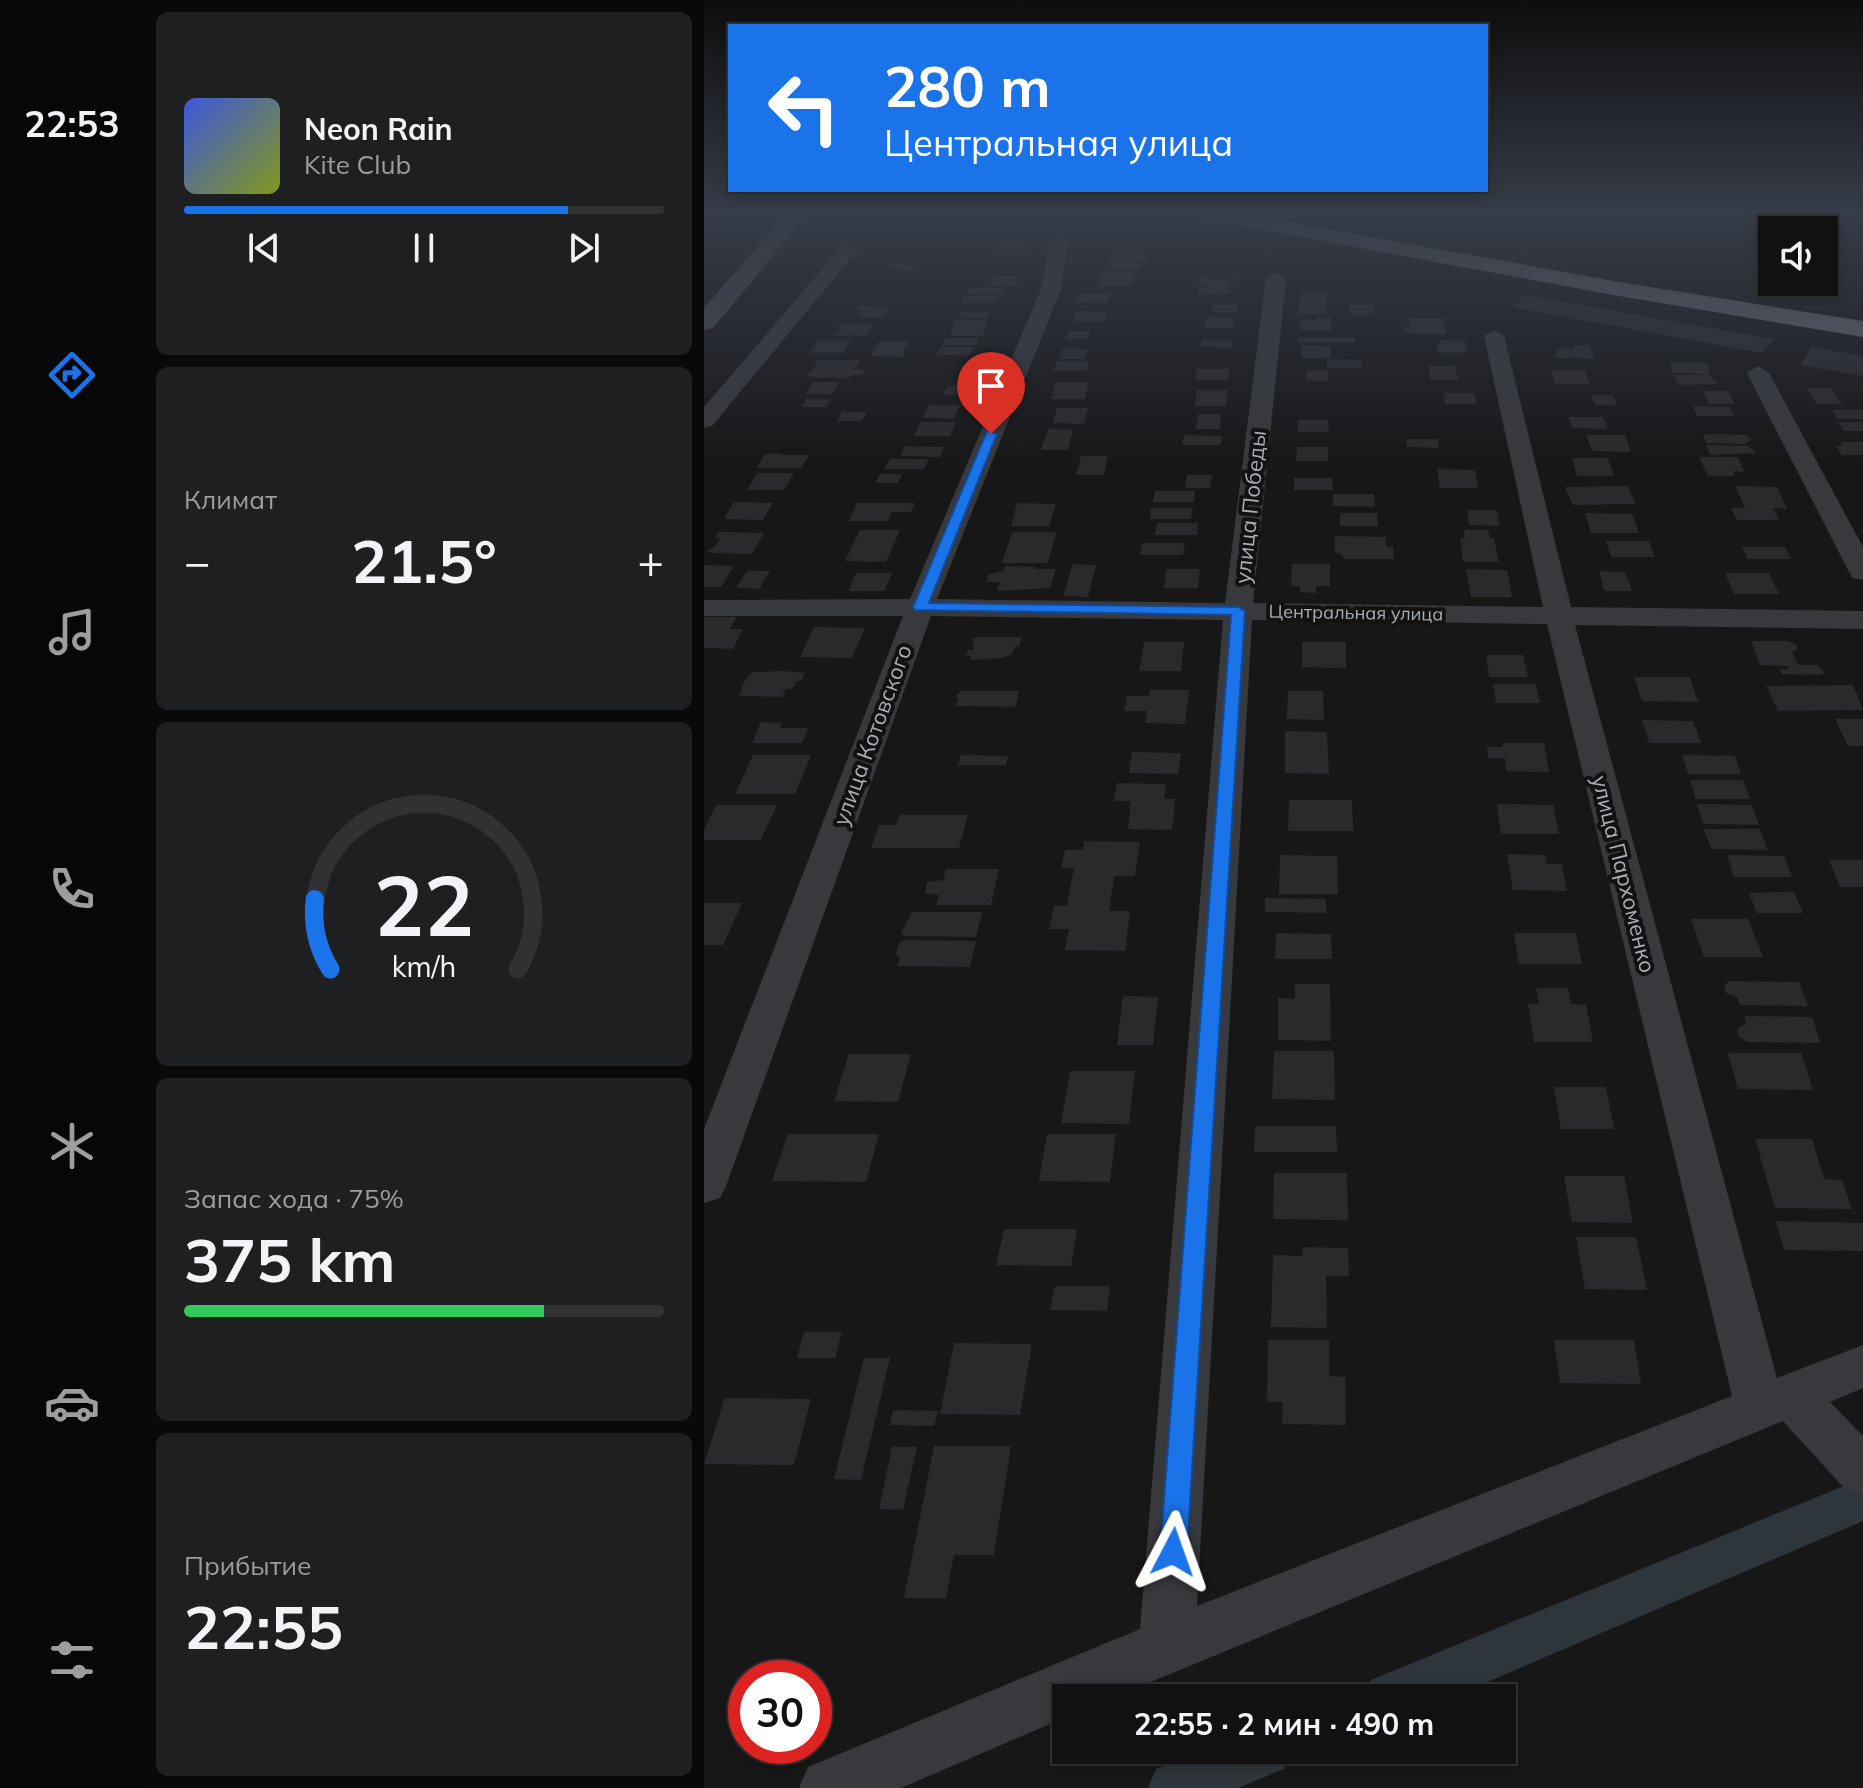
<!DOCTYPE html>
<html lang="ru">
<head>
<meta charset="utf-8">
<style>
  :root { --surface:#111112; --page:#1e1f20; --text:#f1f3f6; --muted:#9c9d9f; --line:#303132; --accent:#1a73e8 }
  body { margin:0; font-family:Mulish,sans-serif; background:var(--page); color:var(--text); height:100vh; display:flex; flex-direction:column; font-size:30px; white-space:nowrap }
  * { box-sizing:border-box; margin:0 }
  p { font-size:26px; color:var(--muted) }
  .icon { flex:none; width:44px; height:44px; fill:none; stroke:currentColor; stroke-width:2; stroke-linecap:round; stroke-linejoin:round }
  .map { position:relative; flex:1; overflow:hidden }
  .panel { display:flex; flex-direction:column; gap:12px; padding:12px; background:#09090a; width:560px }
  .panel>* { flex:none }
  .top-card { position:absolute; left:24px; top:24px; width:760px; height:168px; border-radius:0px; box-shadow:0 4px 12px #0003,0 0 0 2px var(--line); background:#1a73e8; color:#fff; overflow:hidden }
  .buttons { position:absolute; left:1054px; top:216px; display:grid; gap:16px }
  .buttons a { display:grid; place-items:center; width:80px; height:80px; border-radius:0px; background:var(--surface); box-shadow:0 4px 12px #0003,0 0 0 2px var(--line); font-size:40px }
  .speed { position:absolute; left:24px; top:1660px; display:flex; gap:16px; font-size:40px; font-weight:700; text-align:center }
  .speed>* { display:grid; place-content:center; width:104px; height:104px; border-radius:50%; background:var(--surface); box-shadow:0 4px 12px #0003,0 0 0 2px var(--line); line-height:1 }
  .speed .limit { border:12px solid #d22; background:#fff; color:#111 }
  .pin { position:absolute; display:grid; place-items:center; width:68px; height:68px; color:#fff; margin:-82px -34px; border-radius:50% 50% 50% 0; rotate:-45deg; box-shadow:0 0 8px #0007 }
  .pin .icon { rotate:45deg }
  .me { position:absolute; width:88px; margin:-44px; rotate:4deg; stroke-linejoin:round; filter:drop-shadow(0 0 6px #0008) }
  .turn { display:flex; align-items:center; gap:28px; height:168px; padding:0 24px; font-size:36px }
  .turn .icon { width:104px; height:104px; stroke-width:2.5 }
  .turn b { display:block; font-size:56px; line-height:68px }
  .big { font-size:60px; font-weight:700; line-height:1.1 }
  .panel .card { flex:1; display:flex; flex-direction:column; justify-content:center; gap:12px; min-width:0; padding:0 28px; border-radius:12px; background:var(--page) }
  .panel .dial { align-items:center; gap:0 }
  .dial svg { height:208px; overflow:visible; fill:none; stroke:var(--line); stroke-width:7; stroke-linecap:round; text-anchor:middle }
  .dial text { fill:var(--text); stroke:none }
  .song { display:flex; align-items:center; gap:24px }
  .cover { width:96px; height:96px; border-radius:12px; background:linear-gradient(135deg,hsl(230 70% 55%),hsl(70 70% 35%)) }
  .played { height:8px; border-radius:4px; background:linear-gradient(90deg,var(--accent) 80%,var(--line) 80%) }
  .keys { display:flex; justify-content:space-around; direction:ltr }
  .heat { display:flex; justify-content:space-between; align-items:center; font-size:44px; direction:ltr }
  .charge { height:12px; border-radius:6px; background:linear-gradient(90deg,#34c759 75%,var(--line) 0) }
  .trip { position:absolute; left:348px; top:1684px; width:464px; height:80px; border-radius:0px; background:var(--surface); box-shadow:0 4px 12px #0003,0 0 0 2px var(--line); font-weight:700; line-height:80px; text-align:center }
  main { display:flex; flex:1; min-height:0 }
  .menu { display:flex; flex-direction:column; width:144px; justify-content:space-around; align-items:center; background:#070707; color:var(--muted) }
  .menu .icon { width:56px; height:56px }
  .menu .current { color:var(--accent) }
  .menu b { font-size:36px; color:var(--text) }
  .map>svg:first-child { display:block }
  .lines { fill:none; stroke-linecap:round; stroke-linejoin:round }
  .canal { fill:#2e353b; fill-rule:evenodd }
  .building { fill:#2a2a2c }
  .street { fill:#38393d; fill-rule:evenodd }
  .secondary { fill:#46484d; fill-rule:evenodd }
  .highway { fill:#65676d; fill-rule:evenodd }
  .route { fill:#1a73e8; stroke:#114b97; stroke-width:2 }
  .labels { text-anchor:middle; stroke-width:8; stroke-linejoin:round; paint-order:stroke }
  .far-street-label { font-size:18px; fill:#aaaeb7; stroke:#121213 }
  .street-label { font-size:22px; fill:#aaaeb7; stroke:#121213 }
</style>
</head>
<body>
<main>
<nav class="menu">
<b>22:53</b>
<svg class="icon current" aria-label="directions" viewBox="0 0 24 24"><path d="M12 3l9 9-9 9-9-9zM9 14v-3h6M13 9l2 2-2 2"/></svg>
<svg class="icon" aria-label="music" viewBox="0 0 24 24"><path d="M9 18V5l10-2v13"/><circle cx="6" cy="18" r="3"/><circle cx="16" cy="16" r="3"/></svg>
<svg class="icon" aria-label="phone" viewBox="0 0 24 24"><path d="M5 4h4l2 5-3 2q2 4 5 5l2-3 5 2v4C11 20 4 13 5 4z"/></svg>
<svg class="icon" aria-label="climate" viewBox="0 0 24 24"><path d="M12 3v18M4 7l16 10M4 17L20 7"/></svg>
<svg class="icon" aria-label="car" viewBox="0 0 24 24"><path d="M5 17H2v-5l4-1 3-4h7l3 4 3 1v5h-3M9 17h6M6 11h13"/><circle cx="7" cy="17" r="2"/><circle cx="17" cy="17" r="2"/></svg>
<svg class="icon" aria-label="filters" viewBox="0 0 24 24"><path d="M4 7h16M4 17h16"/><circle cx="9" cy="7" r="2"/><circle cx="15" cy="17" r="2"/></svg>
</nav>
<section class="panel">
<div class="card">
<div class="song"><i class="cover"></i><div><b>Neon Rain</b><p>Kite Club</p></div></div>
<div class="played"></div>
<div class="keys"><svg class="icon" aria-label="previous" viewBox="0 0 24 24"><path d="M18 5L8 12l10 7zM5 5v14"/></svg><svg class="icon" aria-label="pause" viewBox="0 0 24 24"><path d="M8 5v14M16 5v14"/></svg><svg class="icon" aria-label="next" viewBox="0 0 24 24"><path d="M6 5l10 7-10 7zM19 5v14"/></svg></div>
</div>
<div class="card"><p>Климат</p>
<div class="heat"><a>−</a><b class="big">21.5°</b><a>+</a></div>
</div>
<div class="card dial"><svg viewBox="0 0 100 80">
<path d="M14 69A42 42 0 1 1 86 69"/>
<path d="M14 69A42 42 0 0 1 8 42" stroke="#1a73e8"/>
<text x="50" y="56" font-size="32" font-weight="700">22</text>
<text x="50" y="72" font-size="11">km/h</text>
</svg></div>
<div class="card"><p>Запас хода · 75%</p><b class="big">375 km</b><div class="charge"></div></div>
<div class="card"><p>Прибытие</p><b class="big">22:55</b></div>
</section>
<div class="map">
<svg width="1159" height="1788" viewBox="0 0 1159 1788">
  <rect width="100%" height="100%" fill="#171718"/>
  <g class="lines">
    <path class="canal" d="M1159 1478V1521L746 1698H659L667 1680Z
      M498 1750H587L580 1769 534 1788H444L452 1769Z"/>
  </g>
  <path class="building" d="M228 224 249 227 239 233 217 230Z
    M294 242H329L324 246V254H289Z
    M408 254 445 255 441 262 404 261Z
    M191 262 213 268 202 272 181 265Z
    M405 262 440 263 437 270 405 269Z
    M397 271 432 272 428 286H392L398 278 395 276Z
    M291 276H316L311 281H314L312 285H286Z
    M496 277 535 280 527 281 526 291 533 293 493 295 495 287H512L495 285Z
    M265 288H298L300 291 295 295 262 294Z
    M597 292H623L621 315 594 314Z
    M374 293H406L403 303 371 302Z
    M823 295 984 324 1070 339 1058 353 807 307Z
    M260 296H294L296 299 291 303H257Z
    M510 305H534L533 312H508Z
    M645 305H670L671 314H646Z
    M156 306 185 307 177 318 144 316 153 315 157 310 149 308Z
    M372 311 403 312 401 321H369Z
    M257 312H285L282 319H254Z
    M502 317 531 318 529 328H500Z
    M612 317H627V331L596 330 597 319 612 320Z
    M705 318H739L748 320 740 322 742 334H710L700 332 699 327H706Z
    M251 320H284L279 336H246Z
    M137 325H168L163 336 125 335 133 333 136 328 129 327Z
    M364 331H387L384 339H361Z
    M241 338H275L272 345H238Z
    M594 338H651V343H594Z
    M114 340H147L140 353H106Z
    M498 340H529L528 348 496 347Z
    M737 340H761L763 350H760L761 353H734L732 343H738Z
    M175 341H204L203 344H206L200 349V357L166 356Z
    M597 345 627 346V358H597Z
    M869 345H886L890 359 852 358 853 348 871 349Z
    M236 347H270L266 355H232Z
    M1108 347 1159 356V376L1096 365Z
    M358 349H384L381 359H355Z
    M623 359 657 360 658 368H623Z
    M112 360H156L150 369 161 370 158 375H147L145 378 101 377 111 368Z
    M267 361H291L288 371H268L269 367H264Z
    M353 361H385L382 371H349Z
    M965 363H1001L1005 365V374L969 373Z
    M724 366H751L754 380H727Z
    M493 369H525L524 380H491Z
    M602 371H624V381H602Z
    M847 371H881L886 384H851Z
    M970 375H1006L1014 384 974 385Z
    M109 382H135L128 394H102Z
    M352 382H385L381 399H347Z
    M244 386H278L275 395H239Z
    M1103 388H1127L1138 404H1113Z
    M493 390H524L522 406H491Z
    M999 391H1024L1031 404H1005Z
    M740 393H770L773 404H741Z
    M887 395H909L913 405H891Z
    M102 399H126L122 407H97Z
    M225 405H256L250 419 219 418Z
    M989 406 1026 407 1030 416H993Z
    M353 408H384L380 424 349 423Z
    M1128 410H1159V419H1133Z
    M138 412H163L158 421H133Z
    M494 414H517L516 429H492Z
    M864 417H899L904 429 868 428Z
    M594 420H624L625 432H594Z
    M217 422H252L246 436H210Z
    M1134 422H1159V431H1140Z
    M344 429 369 430 364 450H337Z
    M999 434 1042 435 1048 440 1042 442 1043 444 1002 443Z
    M480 435 518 436 517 445H478Z
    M882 435H921L927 452 888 451Z
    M702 439H734L735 448 703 447Z
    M1136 442H1159V455H1138L1132 446H1138Z
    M1002 445 1044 446 1053 453 1006 455Z
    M201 446 240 447 236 457 197 456Z
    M593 447H624V461H592Z
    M71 453 81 455H105L97 468H53L60 455Z
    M377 456H404L400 475H372Z
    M995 457H1034L1041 472 1029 471 1031 476H1004Z
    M868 458H904L910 476H873Z
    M186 459H225L220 469H180Z
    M733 469 771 470 774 488H736Z
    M53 473H90L80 490H43Z
    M176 474H198L194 483H171Z
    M483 475H508L506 488H481Z
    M590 478H628L629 490H590Z
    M924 486 932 504 869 505 861 487Z
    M1031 486 1073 487 1083 509 1069 508 1075 520H1033L1027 508H1041Z
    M451 491H491L490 502H449Z
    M629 494H670L671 507 629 506Z
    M30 502 69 503 59 520 20 519Z
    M153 503H211L207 512H188L184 521H145Z
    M313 503 352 504 345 526H307Z
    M447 508H489L487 519H446Z
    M763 510H793L796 526 765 525Z
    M636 513H673L674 526H636Z
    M881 513 928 514 935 533H887Z
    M453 523H494L493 535H451Z
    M156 530H196L182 562 141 561Z
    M760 530H784L786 538H790L795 562H759L756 538H761Z
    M15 532 60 533 48 554 7 553 2 551 11 546 16 538H10Z
    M308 532H352L344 563H298Z
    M631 536 682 537V547H689L690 559H640L636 553H631Z
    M902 541H945L951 557H907Z
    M438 543H481L479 555H436Z
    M1038 547H1081L1087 559H1043Z
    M368 564 392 565 384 597 360 596Z
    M588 564H626V586H612V593L596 592V586H587Z
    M0 565 30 566 17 587H0Z
    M301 566 331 567 330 569H352L346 588 293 591 296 582H282L285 574 300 571Z
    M462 569H496L494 588H460Z
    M762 569 803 570 808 597H767Z
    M43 571H66L55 589 32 588Z
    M895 571 921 572 928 591H900Z
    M152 573H188L180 591H144Z
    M1021 573H1065L1075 594H1030Z
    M0 617H33L26 629H39L29 649 0 648Z
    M110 627 161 628 148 658 96 657Z
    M275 637H318L315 647H310L308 654 299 658 266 660 267 656H262L264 650H270L268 639Z
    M1047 641H1084L1093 645 1094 649 1088 652 1094 665H1113L1121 672 1117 675 1078 674 1076 669H1084L1083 666 1056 665Z
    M440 642H480L477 671H435Z
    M598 642H642V668L598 667Z
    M782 655H819L824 677H785Z
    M78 671 101 673 97 681H93L89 689H82L78 697 35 696 40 682 48 672Z
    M930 677H986L994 702 938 701Z
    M789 684H832L836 703H792Z
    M1149 685 1159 710 1074 711 1062 686Z
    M446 690H485L481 724 441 723 443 711H420L423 696H445Z
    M257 691H315L311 707 252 706 254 699 251 697Z
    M584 691H619L620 720 583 719Z
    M1131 719H1159V746H1144Z
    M938 720 989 721 997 743H945Z
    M57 722 78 723 76 728H105L98 743H48Z
    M581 731 623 732 625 774 581 773Z
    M799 743H840L845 772 802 771 801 758H784L783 747H799Z
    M428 752 477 753 474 774 425 773Z
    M49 755H107L91 794H31Z
    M257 755 304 756 302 765H254Z
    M978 755 1031 756 1037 774H984Z
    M986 780H1039L1046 799H992Z
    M413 783 462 784 460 799H471L468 830 424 829 427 801H410Z
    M585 800H648L649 831H584Z
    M793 804 849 805 855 834H797Z
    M993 804 1048 805 1055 825 999 824Z
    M12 805H73L57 840H0V830Z
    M196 815H264L255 848H167L175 825H192Z
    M1000 829H1056L1063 850 1007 849Z
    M380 841 436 842 431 876H410L405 911H426L421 951 361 950 365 929H345L350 906H363L370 868H357L361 850H379Z
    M803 854 841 855 843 864H858L863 891 809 890Z
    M576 855 633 856 634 894H575Z
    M1023 855 1080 856 1088 877H1030Z
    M1125 860H1159V887H1136Z
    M242 869H295L287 905H232L235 895 221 893 223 882 239 880Z
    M1090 892 1099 913H1053L1045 893Z
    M561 898 622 899V913L561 912Z
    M0 903H38L19 945H0Z
    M208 912H278L272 937 200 936 197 934Z
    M987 919H1044L1059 957H1000Z
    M572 933 627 934 628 959H571Z
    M810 933H872L878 964H815Z
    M200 940 272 941 266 967 193 966 196 958 192 954 195 943Z
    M1025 981 1095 982 1104 1006 1036 1005 1034 998 1022 993 1020 986Z
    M591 984H626L627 1041 574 1040V998L591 999Z
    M832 988H864L867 1004 882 1005 889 1042H830L824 1004H835Z
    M419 996 454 997 449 1045H413Z
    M1040 1016 1108 1017 1117 1043 1043 1042 1035 1036 1033 1029 1042 1024Z
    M570 1051H630L631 1100 568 1099Z
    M1024 1053H1097L1109 1090 1034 1089Z
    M145 1054H207L194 1102 130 1101Z
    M366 1071H431L425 1124 357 1123Z
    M850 1087H902L910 1129H857Z
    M551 1126H632L633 1152H550Z
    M84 1134H175L162 1182 68 1181Z
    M343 1134H412L406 1182 335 1181Z
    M1051 1139H1108L1120 1179 1138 1180 1148 1209 1071 1208Z
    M570 1173H643L644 1220 569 1219Z
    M860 1176H920L929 1223 868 1222Z
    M1072 1221 1159 1223V1251L1080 1250Z
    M300 1229H373L367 1266 292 1265Z
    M872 1237H932L943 1290 881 1289Z
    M598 1247 644 1248 645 1276H622L623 1328 567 1327 569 1255 599 1256Z
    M351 1286H406L403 1311 346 1310Z
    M100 1332H138L131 1358H93Z
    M564 1340H625V1376L641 1377 642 1425 578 1424 579 1402H563Z
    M850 1340H930L937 1384 856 1383Z
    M250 1343 328 1344 316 1415 236 1414Z
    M160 1358H186L157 1480 130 1479Z
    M21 1398 107 1399 90 1465 0 1464Z
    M189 1410 234 1411 230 1426 186 1425Z
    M230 1446H307L290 1555H250L242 1598H200Z
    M188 1447H213L199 1510 175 1509Z"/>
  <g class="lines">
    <path class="street" d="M355 236 364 241 357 289 233 599 521 603 562 278 572 272 582 278 549 603 839 607 780 336 790 330 800 336 867 607 1159 611V629L871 625 1073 1378 1159 1345V1388L1126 1402 1159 1436V1495L1141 1489 1079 1421 408 1698H362V1717L197 1788H95L104 1767 436 1629 519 620 227 616 22 1186 16 1198 0 1203V1129L199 616H0V600L206 599 337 289 346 241ZM548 620 843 624 1028 1396 493 1606Z
      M144 244 150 246 153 250 150 254 8 426 0 428V407L138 246Z
      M1054 366 1065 373 1159 547V580L1149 578 1145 572 1043 373Z"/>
    <path class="secondary" d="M83 213H105L9 328 0 330V308Z"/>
    <path class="highway" d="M490 213H535L915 282 1159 321V337L915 296 501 219Z"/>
  </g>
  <linearGradient id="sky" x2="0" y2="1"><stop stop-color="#0d0d0d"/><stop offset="0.46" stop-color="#363c48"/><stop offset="1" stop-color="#363c48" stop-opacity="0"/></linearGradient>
  <rect width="1159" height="463" fill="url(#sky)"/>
  <path class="route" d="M283 431 293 434 225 603 534 607 541 611 483 1552 479 1561 469 1564 460 1561 456 1552 527 615 211 610 209 607Z"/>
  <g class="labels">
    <g class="far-street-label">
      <text transform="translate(652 613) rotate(1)" y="6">Центральная улица</text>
    </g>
    <g class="street-label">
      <text transform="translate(546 507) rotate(-84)" y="8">улица Победы</text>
      <text transform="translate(168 735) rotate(-70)" y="8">улица Котовского</text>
      <text transform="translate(920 874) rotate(76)" y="8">улица Пархоменко</text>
    </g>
  </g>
</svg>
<div class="buttons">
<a><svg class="icon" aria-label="sound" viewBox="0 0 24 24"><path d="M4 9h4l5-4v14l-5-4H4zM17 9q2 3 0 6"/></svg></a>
</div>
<div class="speed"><div class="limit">30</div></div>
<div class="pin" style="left:287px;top:434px;background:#d93025"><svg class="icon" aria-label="arrive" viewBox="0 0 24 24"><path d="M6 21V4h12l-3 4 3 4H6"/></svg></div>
<svg class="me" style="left:469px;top:1552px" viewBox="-20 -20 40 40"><path d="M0-17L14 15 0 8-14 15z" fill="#1a73e8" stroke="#fff" stroke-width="4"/></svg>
<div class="trip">22:55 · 2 мин · 490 m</div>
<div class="top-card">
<div class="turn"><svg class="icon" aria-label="left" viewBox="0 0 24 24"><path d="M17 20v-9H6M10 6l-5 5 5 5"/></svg><div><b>280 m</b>Центральная улица</div></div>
</div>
</div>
</main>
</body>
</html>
